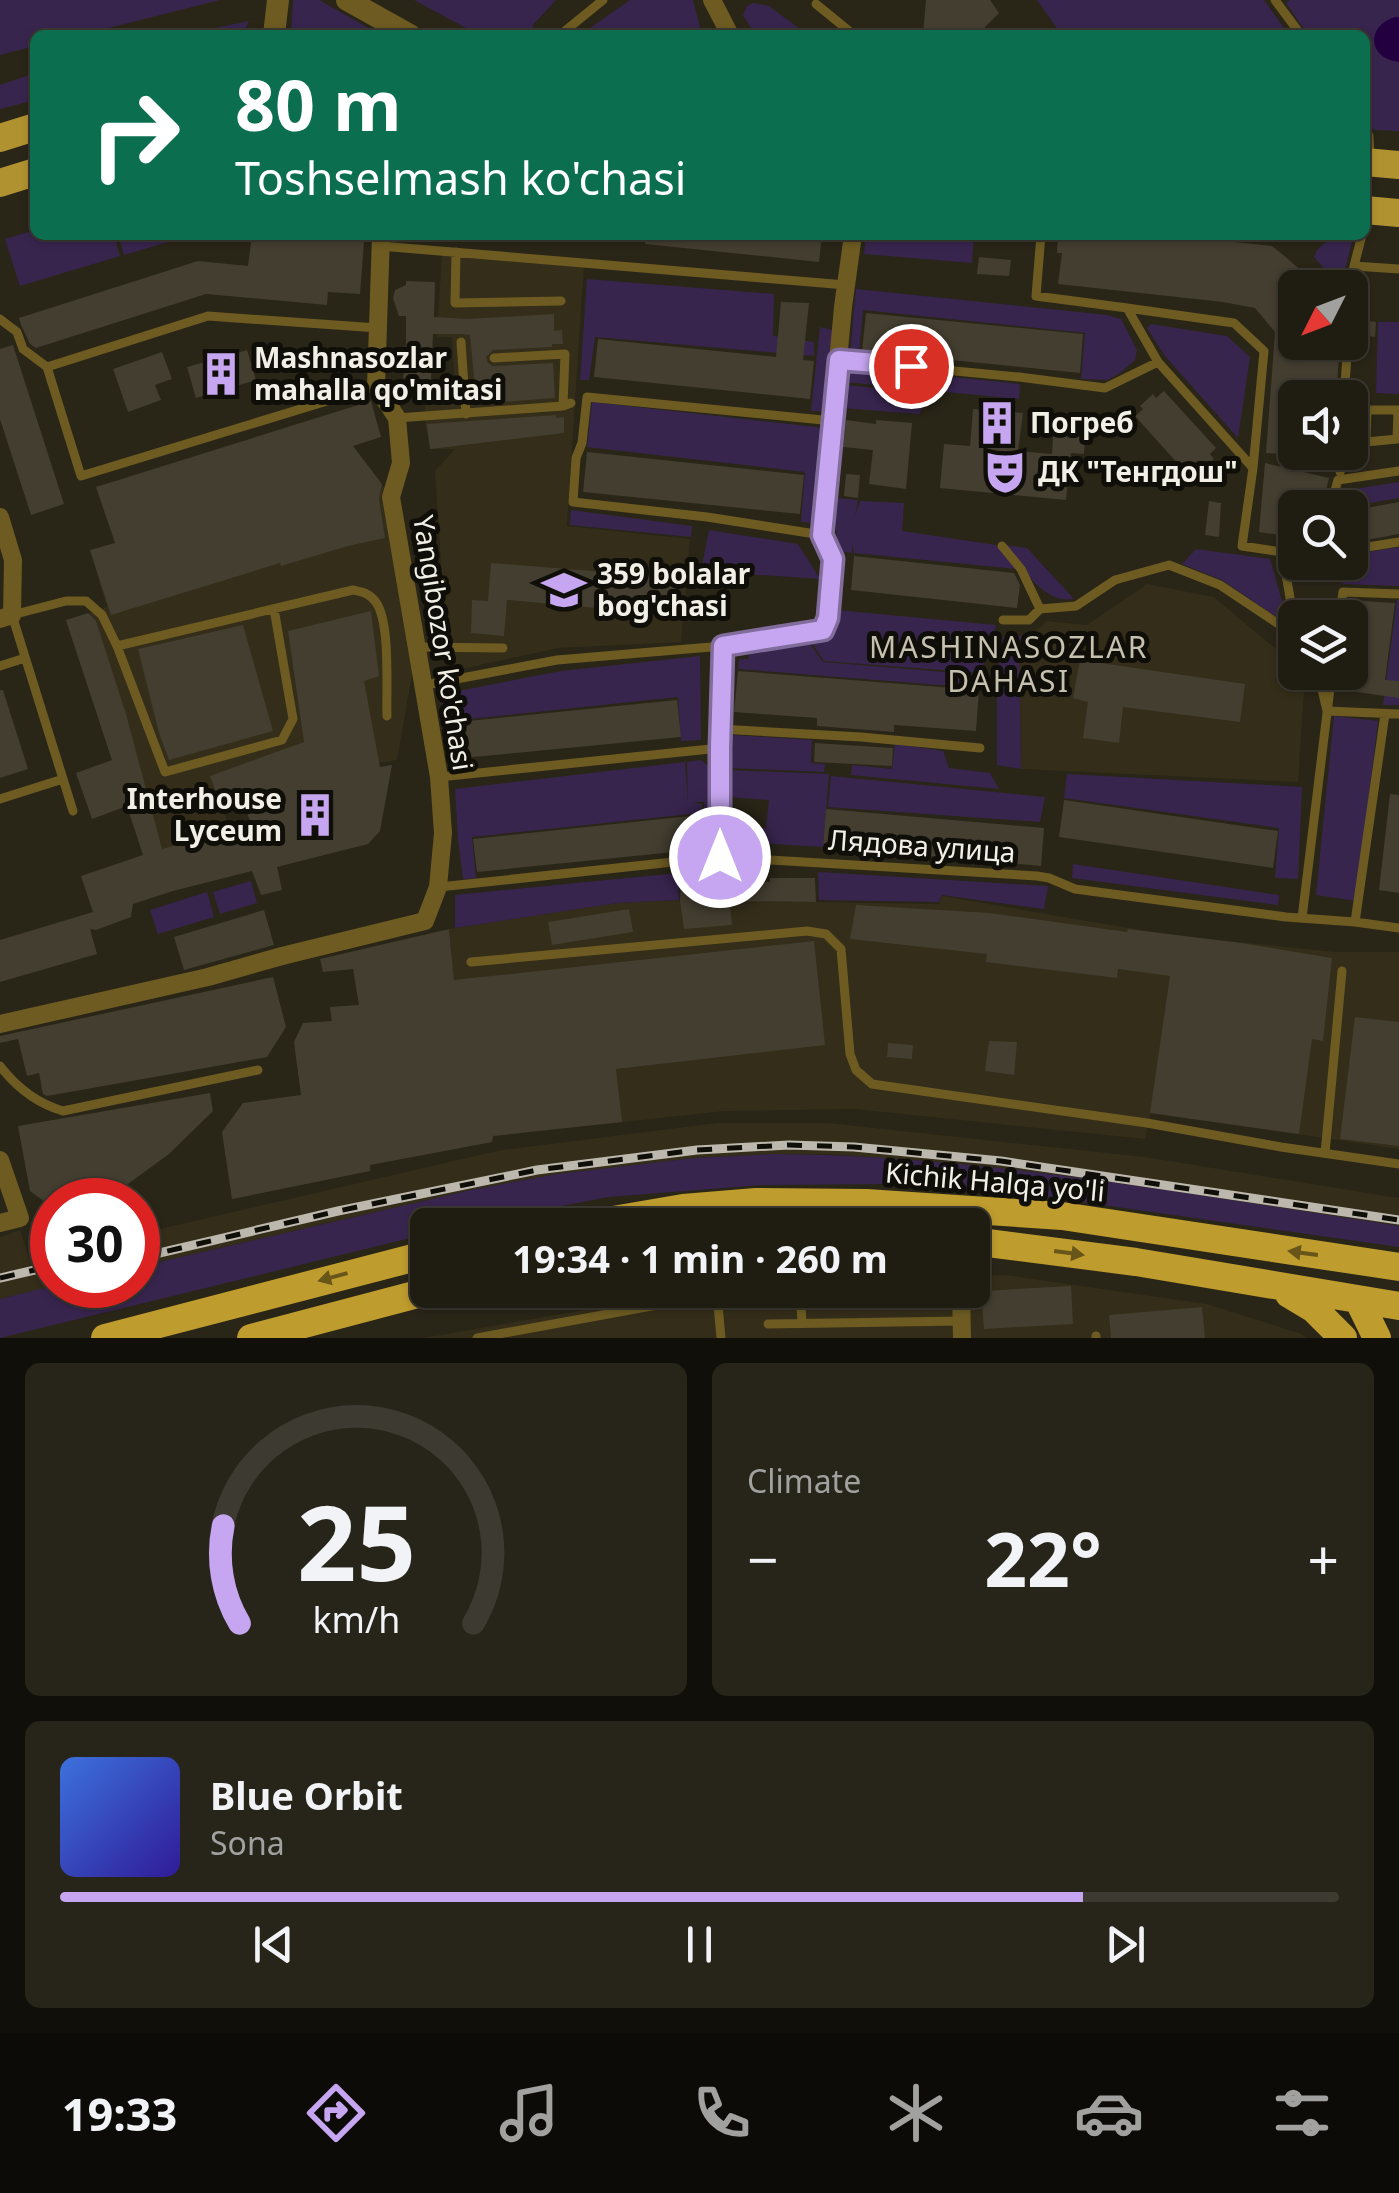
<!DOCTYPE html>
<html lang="en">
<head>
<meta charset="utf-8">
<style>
  :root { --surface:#1f1c11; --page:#27251a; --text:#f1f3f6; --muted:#a1a19f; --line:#3c3a31; --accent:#c6a6f0 }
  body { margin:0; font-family:"Noto Sans",sans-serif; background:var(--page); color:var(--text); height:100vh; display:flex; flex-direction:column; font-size:38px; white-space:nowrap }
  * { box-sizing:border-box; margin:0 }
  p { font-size:32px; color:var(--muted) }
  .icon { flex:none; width:55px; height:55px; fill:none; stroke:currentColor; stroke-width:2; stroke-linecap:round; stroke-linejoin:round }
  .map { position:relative; height:1338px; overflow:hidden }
  .sheet { display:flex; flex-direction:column; gap:25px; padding:25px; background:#110f09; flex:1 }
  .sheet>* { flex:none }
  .hud { position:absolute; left:30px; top:30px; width:1340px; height:210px; border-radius:15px; box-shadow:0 2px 8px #0004,0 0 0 2px var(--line); background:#0b6e4f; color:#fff; overflow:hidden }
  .needle { width:65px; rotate:228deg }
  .buttons { position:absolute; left:1278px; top:270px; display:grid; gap:20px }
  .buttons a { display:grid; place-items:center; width:90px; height:90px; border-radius:15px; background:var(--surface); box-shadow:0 2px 8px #0004,0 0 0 2px var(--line); font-size:50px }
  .speed { position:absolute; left:30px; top:1178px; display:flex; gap:20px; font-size:50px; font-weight:700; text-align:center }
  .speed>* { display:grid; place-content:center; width:130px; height:130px; border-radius:50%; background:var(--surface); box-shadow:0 2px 8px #0004,0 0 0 2px var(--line); line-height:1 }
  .speed .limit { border:15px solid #d22; background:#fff; color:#111 }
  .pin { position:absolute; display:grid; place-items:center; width:85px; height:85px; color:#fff; margin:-42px; border:5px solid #fff; border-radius:50%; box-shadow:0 2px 10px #0007 }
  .me { position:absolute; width:110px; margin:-55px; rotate:0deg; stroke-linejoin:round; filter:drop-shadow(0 0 8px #0008) }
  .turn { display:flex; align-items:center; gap:35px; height:210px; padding:0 40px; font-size:45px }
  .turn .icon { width:130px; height:130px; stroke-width:2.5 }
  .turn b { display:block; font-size:70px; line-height:85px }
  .big { font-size:75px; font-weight:700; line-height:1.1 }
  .sheet .tile { flex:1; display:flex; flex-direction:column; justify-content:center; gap:15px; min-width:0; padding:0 35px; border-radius:15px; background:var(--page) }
  .sheet .dial { align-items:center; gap:0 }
  .dial svg { height:260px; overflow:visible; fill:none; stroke:var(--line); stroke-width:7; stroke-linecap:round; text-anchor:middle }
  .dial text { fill:var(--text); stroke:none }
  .song { display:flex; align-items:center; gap:30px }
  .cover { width:120px; height:120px; border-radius:15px; background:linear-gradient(135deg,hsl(220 70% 55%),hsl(250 70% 35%)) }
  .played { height:10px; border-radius:5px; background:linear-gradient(90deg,var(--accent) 80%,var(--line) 80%) }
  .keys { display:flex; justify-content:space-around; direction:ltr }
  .heat { display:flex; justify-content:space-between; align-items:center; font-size:55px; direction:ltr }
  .sheet .tiles { flex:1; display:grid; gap:25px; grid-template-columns:1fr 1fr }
  .tile:last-child { grid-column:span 2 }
  .trip { position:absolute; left:410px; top:1208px; width:580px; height:100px; border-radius:15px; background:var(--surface); box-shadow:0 2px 8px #0004,0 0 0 2px var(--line); font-weight:700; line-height:100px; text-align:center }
  .tab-bar { display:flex; height:160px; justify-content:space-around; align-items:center; background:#0c0b07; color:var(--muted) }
  .tab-bar .icon { width:70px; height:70px }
  .tab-bar .current { color:var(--accent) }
  .tab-bar b { font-size:45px; color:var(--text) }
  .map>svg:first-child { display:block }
  .built { fill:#332d19 }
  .green { fill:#38254e }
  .water { fill:#23003f }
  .building { fill:#433e30 }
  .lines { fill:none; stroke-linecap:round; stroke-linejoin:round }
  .service { stroke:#6d5b22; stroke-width:9 }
  .minor { stroke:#6d5b22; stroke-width:18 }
  .tertiary { stroke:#6d5b22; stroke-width:22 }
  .primary { stroke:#b09230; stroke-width:28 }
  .trunk { stroke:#be9c2d; stroke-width:28 }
  .rail-casing { stroke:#bcb8ae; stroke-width:9 }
  .rail { stroke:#100e08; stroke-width:5; stroke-dasharray:15; stroke-linecap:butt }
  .oneway { fill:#67551a }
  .route-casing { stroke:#816c9c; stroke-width:25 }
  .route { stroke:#c6a6f0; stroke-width:18 }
  .labels { text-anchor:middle; stroke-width:10; stroke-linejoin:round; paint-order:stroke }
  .poi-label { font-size:28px; font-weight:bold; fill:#f2efe6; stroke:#100e08; text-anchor:start }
  .street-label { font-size:28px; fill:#f2efe6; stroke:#100e08 }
  .neighbourhood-label { font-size:30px; letter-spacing:2.5px; fill:#c6c0af; stroke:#100e08 }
</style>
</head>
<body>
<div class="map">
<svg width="1399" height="1338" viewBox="0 0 1399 1338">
  <rect width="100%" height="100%" fill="#292517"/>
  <path class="built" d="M442 251 584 264 567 526 690 539 681 642 558 648 448 672 435 471 455 449H430L425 422V400L455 396 452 337H437Z
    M369 467 384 487 414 664 397 760 278 781 220 803 231 830 143 855 66 621 107 607 90 551Z
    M1147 584 1214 597 1295 665V672L1305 674 1298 782 1021 769 1019 648 1046 621 1087 625Z
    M942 896 1170 935 1337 952H1399V1149L1151 1113 1145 1139 854 1109 725 1111 493 1136 492 1142 371 1165 370 1171 232 1199 222 1132 243 1103 301 1095 294 1042 331 1021 330 1007 359 1005 356 990 454 979 449 929 617 903 679 900 939 904Z
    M717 1123H828L1145 1157 1399 1198V1226L978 1165 828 1154H772L695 1158 557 1174 471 1190 138 1267V1234L501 1150Z
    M20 1230 29 1257 52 1252V1285H58L0 1299V1237Z
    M1006 1275 1207 1304 1302 1334 1306 1338H423L701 1290H723L725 1310 752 1309V1290H972L973 1276Z"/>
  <path class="green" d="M0 0H220L81 35H35V46L0 55Z
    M293 0H319L381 35H291Z
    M414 0H556L532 26 540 35H479Z
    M630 0H693L702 35H580Z
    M1037 0H1264L1289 35H1062Z
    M1290 0H1399V131L1374 130 1365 118V35H1308L1286 3Z
    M753 3 769 6 808 35H755L743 15 747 6Z
    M249 21 242 35H181Z
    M35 73V100L0 109V85Z
    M35 230V235H114L120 256 20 286 5 239Z
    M118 235H192L124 255Z
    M866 235H974L972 263 864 254Z
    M1333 236 1353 239 1340 287 1314 257 1317 250Z
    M587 279 774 294 773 336 814 342V356L595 337 589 380H580Z
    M856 289 1107 315 1121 319 1137 350 1135 360 1120 373 1108 380 1081 379 1085 333 863 310 859 353H850Z
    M1378 322H1399V394L1376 393Z
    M1151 324 1227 336 1250 357 1238 438 1165 356 1147 328Z
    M820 327 832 330 827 407 822 411H811Z
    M845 366 1020 384 1019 399 844 382Z
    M844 385 932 393 919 414 842 408Z
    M592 402 816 427 824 430 816 520 813 523 801 522 805 472 587 447Z
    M1399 482V498L1346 507 1342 491Z
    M837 498 858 500 855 516 860 501 904 503 902 531 996 545 1017 569 854 553 852 543V553L839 551 834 515Z
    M571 510 692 526 691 537 570 525Z
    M709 530 798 544 820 579 701 571Z
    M1005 545 1027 548 1074 599C1042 604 1023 567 1005 545Z
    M1399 547V586L1346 584 1332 580 1329 563 1350 562V555Z
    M1196 549 1270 559 1286 615 1278 618 1222 580 1182 564Z
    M1397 600H1399V705H1383Z
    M836 610 996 625 981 673 824 661 809 639C834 638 832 632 836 610Z
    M1029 636 1019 649 1021 769 997 765V679L1003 637Z
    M807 640 823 662 980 675 978 688 738 669 739 659H748L751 648Z
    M700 656 701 740 681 741 678 697 442 722V699L448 693 561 671Z
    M1334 716 1378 721 1356 901 1316 895Z
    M734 735 812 740 811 763 825 764 824 772 730 768V739Z
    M895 744 943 751 949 768 990 773 999 789 851 775 852 765 892 769Z
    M701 760 708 766 711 818 705 828 704 802H693L702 804 703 855H695L691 814 472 837 476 878 463 879 458 839 455 789 685 762 688 803 687 762Z
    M729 770 829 774 823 847 743 842 744 827 766 828 769 800 728 797Z
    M1067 774 1302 787 1298 879 1275 878 1279 828 1064 798Z
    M831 776 1045 797 1040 822 828 807Z
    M1073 864 1279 895 1278 905 1072 878Z
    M818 872 1048 886 1044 909 942 895 939 902 819 900Z
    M678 873 679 900 617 903 455 928V895Z
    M251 881 257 903 220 914 213 892Z
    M207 892 214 917 158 934 150 910Z
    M772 1154C983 1155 1191 1195 1399 1226V1247L1040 1196 889 1184 762 1185 608 1197 467 1225H428L427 1234 0 1338V1299L57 1285H138V1267L471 1190 557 1174 695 1158Z"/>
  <path class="water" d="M1395 17H1399V62C1368 59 1365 26 1395 17Z"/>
  <path class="building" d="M926 0H990L999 13 985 27V35H923Z
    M252 235H294L364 242 360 294 328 292 327 305 206 294 36 348 30 344 21 325 19 318 198 261 248 266Z
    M646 235H822L819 262 645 244Z
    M1058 235H1172L1272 246 1287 258 1299 269V277L1307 288H1295V342H1340L1336 398H1295V454L1266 453 1275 332 1255 308 1223 302 1058 284 1062 253H1057Z
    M979 257 1011 260 1009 276 977 274Z
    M406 281 435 282 434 317 467 319 554 314V331L562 330 563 344H552V347L493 350 486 357 488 363 493 366 553 363 555 398 473 404V398H476L470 335 461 334H433L431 380 403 378 405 367 400 356 406 345V316H399L393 298 395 290 406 285Z
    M781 302 809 303 803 360 814 361 810 399 594 377 598 339 776 357Z
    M866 313 1083 334 1080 373 862 351Z
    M1355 319 1376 322 1375 337 1354 334Z
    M13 345 64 504 31 515 0 419V349Z
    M247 350 256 380 196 398 187 367Z
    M162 352 172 379 155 385 161 400 128 412 113 369Z
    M1164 391 1216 448 1210 454 1214 459 1200 471 1197 467 1188 475 1135 416 1143 409 1140 406 1153 394 1156 398Z
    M371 401 381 437 353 446 382 484 379 499 385 538 348 546 281 566 280 563 111 615 90 550 115 543 96 487Z
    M973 409 1023 413 1018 451 1052 454 1054 418 1086 420 1084 454 1071 453 1066 500 940 488 944 444 970 446Z
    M556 415V418L564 417V433L430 449 427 424Z
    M846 420 876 424V420L912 423 906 489 869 484 873 450 843 447Z
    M587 452 804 475 800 514 583 492Z
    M1265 463 1329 478 1324 499 1320 498 1319 503 1296 500 1293 537 1259 532Z
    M846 474 860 475 858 498 844 496Z
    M1209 501 1221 503 1219 537 1205 535Z
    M1399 502V534L1350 543V511Z
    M854 556 1014 573 1020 585 1017 608 851 590Z
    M491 563 679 578 674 615 507 600 504 636 471 633 472 600 488 601Z
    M1362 601 1395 603 1385 680 1399 681V698L1350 691Z
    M371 611 379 676 364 681 380 767 392 765 380 831 368 844 277 867 282 890 261 895 252 871 173 891 133 904 131 917 96 930 90 929 97 954 0 982V940L93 912 81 876 143 855 127 806 92 819 76 773 112 760 66 620 88 613 96 621 126 714 162 849 251 824 241 795 220 803 210 776 304 742 288 631Z
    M243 625 273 731 169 760 159 733 138 649Z
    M1080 660 1245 684 1240 722 1123 707 1119 743 1083 738 1088 702 1073 698Z
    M738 671 979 690 976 731 894 725V732L817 726V718L734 712Z
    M0 690H3L28 769 0 778Z
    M677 700 681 737 463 758 459 722Z
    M815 743 893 748 892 766 814 762Z
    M1390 794 1399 795V893L1379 890Z
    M1064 800 1278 831 1273 868 1059 837Z
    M826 809 1044 828 1041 866 823 847Z
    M690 816 694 850 477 872 473 839Z
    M770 878H815L816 902 730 901 732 925 684 929 680 900 681 880 770 882Z
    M856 905 990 913 1127 932 1128 929 1241 943 1332 958 1323 1041 1312 1039 1299 1134 1150 1113 1170 976 1118 969 1117 978 986 962 987 954 850 939Z
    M629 909 633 932 552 945 548 922Z
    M264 910 274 945 184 970 174 937Z
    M449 929 454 980 814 941 825 1045 616 1069 622 1122 493 1136 492 1142 370 1165V1171L232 1199 222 1132 243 1103 301 1095 294 1042 303 1023 332 1021 330 1007 359 1005 353 969 323 972 320 959Z
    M273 977 286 1027 267 1057 47 1096 43 1094 39 1073 27 1076 18 1039 0 1043V1036Z
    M1355 1017 1399 1022V1146L1340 1139Z
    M989 1041 1017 1042 1014 1075 985 1071Z
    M888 1043 913 1045 912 1059 887 1057Z
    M210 1093 213 1111 169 1154 117 1192 100 1200H52V1207L30 1191 18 1126Z
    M1071 1286 1073 1324 984 1329 981 1291Z
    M1202 1307 1205 1338H1111L1109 1315Z"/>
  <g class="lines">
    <path class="service" d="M1275 0 1301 35
      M816 4 854 35
      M560 35 603 0
      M1365 130 1369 136 1370 156
      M1041 235 1036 296 1127 308 1158 362 1253 468 1242 546 1282 552 1295 626
      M380 246 846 285
      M456 252 455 303 561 301
      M1354 266 1399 269
      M1127 308 1234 323 1264 351 1253 468
      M1350 308 1354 266 1362 235
      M0 319 17 332 23 349 47 367 81 476 376 386
      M461 342 466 414
      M494 358 565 354 563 406
      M839 360 1019 377 1105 388 1158 362
      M47 367 208 316 378 328
      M1344 398 1348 342
      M397 418 563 406 571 403
      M1340 452V472
      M1341 470 1366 442 1397 439 1398 410H1367L1366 442
      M1330 508 1338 480 1399 471
      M822 535 707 517 573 502 576 458 582 443 587 397 833 421
      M1002 546 1021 569 1040 609
      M1361 548 1399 542
      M1339 618 1343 592 1399 594
      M1003 620H1029L1040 609 1076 606 1115 580 1169 565 1220 585 1295 635
      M117 646 353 590C362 592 369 593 375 601 391 620 386 689 387 716
      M416 647 503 648
      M0 666 25 658
      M1318 672 1327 711 1399 714
      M425 685 557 660 723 646
      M720 729 861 737 980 748
      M439 777 720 748
      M0 799 63 779
      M73 811 12 615 66 601H86L102 615 117 646 165 772 282 740 293 719 274 609
      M439 887 720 857 1037 876 1049 878 1075 889 1286 917 1355 922 1399 928
      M1302 918 1332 672
      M1355 922 1385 714
      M471 962 807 931 826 934 841 949 850 1054 856 1070 872 1084 1147 1123 1281 1147 1399 1164
      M0 1066C17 1088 36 1103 63 1111L258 1070
      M1325 1153 1342 971
      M800 1290 802 1323
      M717 1294 721 1338
      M768 1324 961 1321
      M1096 1336V1338
      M477 1338 717 1294 777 1290"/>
    <path class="minor" d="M712 0 730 35
      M0 517 13 560 12 615 0 619
      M720 857V748L723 646 819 632 823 629 828 618 833 559 822 535 843 307 853 235
      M0 1024 208 977 282 956 425 921 438 887 443 833 439 777 391 497 401 463 397 418 376 386 381 235
      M0 1160 20 1218 0 1223
      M961 1290 962 1338"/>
    <path class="tertiary" d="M347 0 410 35
      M274 35 278 0"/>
    <path class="primary" d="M0 138 35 127
      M1365 162 1399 165
      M0 183 35 172
      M1365 210 1399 213"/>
    <path class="trunk" d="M584 1225 683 1208 756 1202 866 1203 1062 1216 1399 1267
      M972 1241 1136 1262 1399 1306
      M1289 1294 1314 1309 1343 1338
      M1358 1299 1377 1338
      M105 1338 428 1254
      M251 1338 433 1290"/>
    <g class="rail-casing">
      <path id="rail" d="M138 1258 338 1211 537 1170 697 1150 789 1145 854 1147 1001 1161 1399 1220
        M0 1278 52 1266"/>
    </g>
    <use href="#rail" class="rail"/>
  </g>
  <defs><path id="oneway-solid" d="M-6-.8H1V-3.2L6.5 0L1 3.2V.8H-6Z" transform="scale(2.5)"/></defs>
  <g class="oneway">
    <use href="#oneway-solid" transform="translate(1069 1253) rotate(8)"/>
    <use href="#oneway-solid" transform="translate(1303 1253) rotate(-172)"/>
    <use href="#oneway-solid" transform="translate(333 1277) rotate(165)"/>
  </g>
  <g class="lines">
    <g class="route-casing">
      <path id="route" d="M720 857V748L723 646 823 630 828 618 833 559 822 535 839 360 911 366"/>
    </g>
    <use href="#route" class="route"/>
  </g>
  <defs>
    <g id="building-bare" transform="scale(3.45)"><path d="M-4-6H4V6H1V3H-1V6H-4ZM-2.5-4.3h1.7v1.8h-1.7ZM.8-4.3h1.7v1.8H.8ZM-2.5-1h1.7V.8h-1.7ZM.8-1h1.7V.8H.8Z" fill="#c6a6f0" stroke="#100e08" stroke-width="2.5" paint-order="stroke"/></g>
    <g id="theatre-bare" transform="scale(3.45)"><path d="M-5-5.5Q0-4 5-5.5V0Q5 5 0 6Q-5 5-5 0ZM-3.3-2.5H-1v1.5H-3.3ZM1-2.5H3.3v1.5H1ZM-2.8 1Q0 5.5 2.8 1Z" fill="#c6a6f0" stroke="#100e08" stroke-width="2.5" paint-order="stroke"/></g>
    <g id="school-bare" transform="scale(3.45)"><path d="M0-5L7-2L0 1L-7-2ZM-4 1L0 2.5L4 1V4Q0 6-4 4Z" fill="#c6a6f0" stroke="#100e08" stroke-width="2.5" paint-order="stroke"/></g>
  </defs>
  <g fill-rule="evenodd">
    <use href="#building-bare" x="221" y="374"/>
    <use href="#building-bare" x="997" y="423"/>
    <use href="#theatre-bare" x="1005" y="472"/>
    <use href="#school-bare" x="564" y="590"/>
    <use href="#building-bare" x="315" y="815"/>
  </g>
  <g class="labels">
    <g class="poi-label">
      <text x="254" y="368">Mashnasozlar<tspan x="254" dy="32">mahalla qo'mitasi</tspan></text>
      <text x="1030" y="433">Погреб</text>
      <text x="1038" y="482">ДК "Тенгдош"</text>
      <text x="597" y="584">359 bolalar<tspan x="597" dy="32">bog'chasi</tspan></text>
      <text x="282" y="809" text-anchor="end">Interhouse<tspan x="282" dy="32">Lyceum</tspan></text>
    </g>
    <g class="street-label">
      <text transform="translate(443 643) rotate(81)" y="10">Yangibozor ko'chasi</text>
      <text transform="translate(922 846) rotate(4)" y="10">Лядова улица</text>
      <text transform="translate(995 1182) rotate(5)" y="10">Kichik Halqa yo'li</text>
    </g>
    <g class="neighbourhood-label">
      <text x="1009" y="658">MASHINASOZLAR<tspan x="1009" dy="34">DAHASI</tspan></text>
    </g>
  </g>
</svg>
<div class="buttons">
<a><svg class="needle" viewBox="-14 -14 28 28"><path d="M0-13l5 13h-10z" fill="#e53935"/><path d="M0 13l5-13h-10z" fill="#a1a19f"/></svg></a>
<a><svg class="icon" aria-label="sound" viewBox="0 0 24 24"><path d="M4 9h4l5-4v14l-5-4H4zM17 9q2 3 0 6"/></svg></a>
<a><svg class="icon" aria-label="search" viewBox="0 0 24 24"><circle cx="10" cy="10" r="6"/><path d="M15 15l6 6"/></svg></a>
<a><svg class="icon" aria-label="layers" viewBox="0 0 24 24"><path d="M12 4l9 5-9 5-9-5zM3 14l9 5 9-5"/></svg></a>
</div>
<div class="speed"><div class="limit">30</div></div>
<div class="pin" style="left:911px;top:366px;background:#d93025"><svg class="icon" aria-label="arrive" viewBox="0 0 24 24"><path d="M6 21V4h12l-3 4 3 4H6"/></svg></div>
<svg class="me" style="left:720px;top:857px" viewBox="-20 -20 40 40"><circle r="17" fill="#c6a6f0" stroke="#fff" stroke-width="3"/><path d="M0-11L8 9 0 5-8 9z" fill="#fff"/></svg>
<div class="trip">19:34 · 1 min · 260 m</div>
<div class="hud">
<div class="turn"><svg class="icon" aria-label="right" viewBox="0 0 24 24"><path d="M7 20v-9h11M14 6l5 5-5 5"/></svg><div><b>80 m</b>Toshselmash ko'chasi</div></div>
</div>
</div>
<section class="sheet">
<div class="tiles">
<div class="tile dial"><svg viewBox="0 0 100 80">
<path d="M14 69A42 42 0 1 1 86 69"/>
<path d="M14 69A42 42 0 0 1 9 39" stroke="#c6a6f0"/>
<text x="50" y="56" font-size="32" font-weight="700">25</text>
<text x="50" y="72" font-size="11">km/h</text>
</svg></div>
<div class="tile"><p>Climate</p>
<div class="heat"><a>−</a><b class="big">22°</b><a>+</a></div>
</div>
<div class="tile">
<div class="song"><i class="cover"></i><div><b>Blue Orbit</b><p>Sona</p></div></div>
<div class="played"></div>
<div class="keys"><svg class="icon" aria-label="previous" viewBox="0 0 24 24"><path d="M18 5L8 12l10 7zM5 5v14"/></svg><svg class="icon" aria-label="pause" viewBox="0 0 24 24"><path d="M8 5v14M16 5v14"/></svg><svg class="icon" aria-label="next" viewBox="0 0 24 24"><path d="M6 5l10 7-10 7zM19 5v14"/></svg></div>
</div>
</div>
</section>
<nav class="tab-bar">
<b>19:33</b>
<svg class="icon current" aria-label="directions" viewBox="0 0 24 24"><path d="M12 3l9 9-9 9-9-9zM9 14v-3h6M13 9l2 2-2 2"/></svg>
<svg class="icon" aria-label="music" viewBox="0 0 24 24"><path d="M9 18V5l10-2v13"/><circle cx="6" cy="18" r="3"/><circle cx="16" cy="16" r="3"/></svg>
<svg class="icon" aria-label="phone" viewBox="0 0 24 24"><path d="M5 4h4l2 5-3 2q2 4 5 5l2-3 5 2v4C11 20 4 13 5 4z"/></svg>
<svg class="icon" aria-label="climate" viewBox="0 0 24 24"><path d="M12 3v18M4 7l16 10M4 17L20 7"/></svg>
<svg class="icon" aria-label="car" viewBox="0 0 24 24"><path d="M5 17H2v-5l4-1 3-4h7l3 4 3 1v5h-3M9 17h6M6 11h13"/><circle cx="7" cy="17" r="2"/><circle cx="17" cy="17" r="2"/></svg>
<svg class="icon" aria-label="filters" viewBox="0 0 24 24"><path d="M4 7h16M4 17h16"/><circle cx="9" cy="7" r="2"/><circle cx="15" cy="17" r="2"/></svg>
</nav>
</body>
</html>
